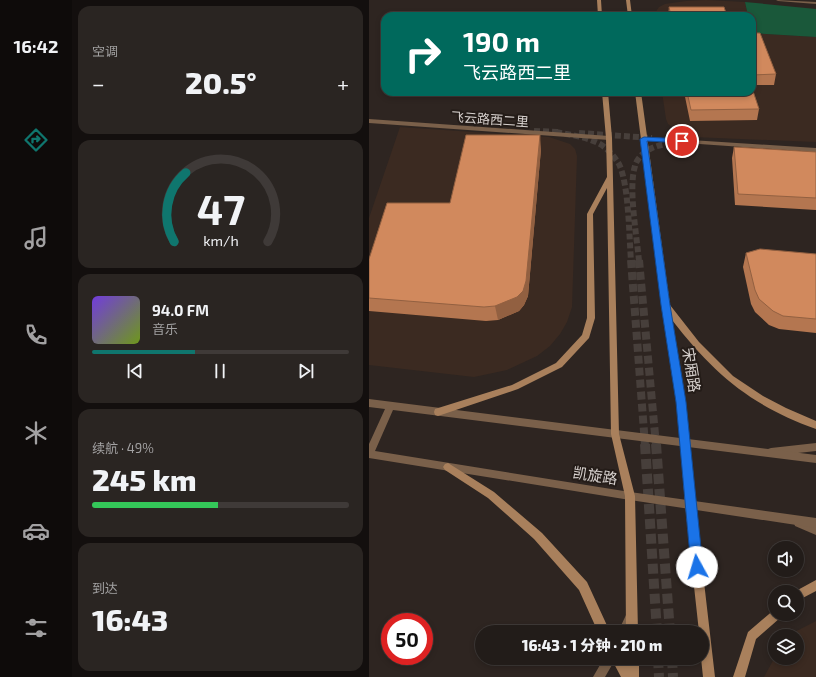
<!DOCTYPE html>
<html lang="zh">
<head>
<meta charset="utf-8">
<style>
  :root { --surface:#221c19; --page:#2a2522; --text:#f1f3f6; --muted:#a2a1a2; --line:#3f3a38; --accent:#0f766e }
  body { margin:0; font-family:"Exo 2","Noto Sans SC",sans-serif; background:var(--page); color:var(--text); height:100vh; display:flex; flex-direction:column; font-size:15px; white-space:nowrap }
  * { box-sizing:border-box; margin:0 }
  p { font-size:13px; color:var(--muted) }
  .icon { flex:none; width:22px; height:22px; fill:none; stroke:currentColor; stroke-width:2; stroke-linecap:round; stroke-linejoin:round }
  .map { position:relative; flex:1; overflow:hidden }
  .details { display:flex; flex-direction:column; gap:6px; padding:6px; background:#130f0e; width:297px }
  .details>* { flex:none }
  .banner { position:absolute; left:12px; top:12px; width:375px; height:84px; border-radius:12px; box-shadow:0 2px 6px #0003,0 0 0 1px var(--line); background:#00695c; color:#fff; overflow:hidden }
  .buttons { position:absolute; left:399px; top:541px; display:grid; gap:8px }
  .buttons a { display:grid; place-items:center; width:36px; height:36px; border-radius:50%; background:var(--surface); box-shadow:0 2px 6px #0003,0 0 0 1px var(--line); font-size:20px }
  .speed { position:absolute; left:12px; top:613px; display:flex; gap:8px; font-size:20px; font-weight:700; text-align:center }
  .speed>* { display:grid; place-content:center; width:52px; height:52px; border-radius:50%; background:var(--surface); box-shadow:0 2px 6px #0003,0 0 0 1px var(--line); line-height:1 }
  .speed .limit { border:6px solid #d22; background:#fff; color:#111 }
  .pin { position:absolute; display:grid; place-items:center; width:34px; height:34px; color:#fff; margin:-17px; border:2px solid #fff; border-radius:50%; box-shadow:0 1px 4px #0007 }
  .me { position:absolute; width:44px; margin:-22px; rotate:354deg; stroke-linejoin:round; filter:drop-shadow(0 0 3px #0008) }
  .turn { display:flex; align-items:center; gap:14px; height:84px; padding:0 16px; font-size:18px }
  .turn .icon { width:52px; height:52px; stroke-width:2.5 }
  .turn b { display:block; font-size:28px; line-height:34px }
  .big { font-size:30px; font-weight:800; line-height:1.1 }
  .details .card { flex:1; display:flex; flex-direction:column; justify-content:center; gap:6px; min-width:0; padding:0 14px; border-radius:12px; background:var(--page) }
  .details .dial { align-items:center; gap:0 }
  .dial svg { height:104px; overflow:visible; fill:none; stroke:var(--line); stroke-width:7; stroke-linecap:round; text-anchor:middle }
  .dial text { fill:var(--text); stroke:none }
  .song { display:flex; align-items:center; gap:12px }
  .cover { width:48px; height:48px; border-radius:6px; background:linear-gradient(135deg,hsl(260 70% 55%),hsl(80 70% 35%)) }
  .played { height:4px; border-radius:2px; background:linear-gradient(90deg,var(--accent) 40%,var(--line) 40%) }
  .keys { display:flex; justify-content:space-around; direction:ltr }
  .heat { display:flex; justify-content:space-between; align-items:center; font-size:22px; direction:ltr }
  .charge { height:6px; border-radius:3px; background:linear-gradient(90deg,#34c759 49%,var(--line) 0) }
  .trip { position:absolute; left:106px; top:625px; width:234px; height:40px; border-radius:20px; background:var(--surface); box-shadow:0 2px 6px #0003,0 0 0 1px var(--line); font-weight:800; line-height:40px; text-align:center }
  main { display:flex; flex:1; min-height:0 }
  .dock { display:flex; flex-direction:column; width:72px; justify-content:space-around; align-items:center; background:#0e0b0a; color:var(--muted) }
  .dock .icon { width:28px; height:28px }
  .dock .selected { color:var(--accent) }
  .dock b { font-size:18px; color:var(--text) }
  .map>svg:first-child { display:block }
  .commercial { fill:#3b2a21 }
  .green { fill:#1a583a }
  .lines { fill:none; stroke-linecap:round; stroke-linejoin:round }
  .minor-tunnel-far2 { stroke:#473f3b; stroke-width:6; stroke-dasharray:6 3; stroke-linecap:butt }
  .minor-tunnel-far1 { stroke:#473f3b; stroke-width:8; stroke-dasharray:8 4; stroke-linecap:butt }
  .minor-tunnel { stroke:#473f3b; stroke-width:10; stroke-dasharray:10 5; stroke-linecap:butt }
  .pedestrian { fill:#7a604a; fill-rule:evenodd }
  .minor { fill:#7a604a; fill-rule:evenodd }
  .tertiary { fill:#7a604a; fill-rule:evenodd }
  .secondary { fill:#a9805c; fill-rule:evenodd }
  .wall { fill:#b47650 }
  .shaded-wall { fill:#926041 }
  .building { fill:#d1895d; stroke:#926041 }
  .route { fill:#1a73e8; stroke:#114b97 }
  .labels { text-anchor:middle; stroke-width:4; stroke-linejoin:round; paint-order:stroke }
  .far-street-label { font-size:13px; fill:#d7d1ce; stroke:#241c18 }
  .street-label { font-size:15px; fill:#d7d1ce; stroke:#241c18 }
</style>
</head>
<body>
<main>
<nav class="dock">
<b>16:42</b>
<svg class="icon selected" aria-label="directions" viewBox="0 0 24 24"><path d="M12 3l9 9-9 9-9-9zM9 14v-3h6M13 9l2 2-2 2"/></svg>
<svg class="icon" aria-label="music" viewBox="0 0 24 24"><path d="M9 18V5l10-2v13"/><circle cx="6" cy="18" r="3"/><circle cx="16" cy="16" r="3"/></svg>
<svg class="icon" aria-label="phone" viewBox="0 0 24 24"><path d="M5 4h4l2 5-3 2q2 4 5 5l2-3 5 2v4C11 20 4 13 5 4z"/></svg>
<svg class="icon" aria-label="climate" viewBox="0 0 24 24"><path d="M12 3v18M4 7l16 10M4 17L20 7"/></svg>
<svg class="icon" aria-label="car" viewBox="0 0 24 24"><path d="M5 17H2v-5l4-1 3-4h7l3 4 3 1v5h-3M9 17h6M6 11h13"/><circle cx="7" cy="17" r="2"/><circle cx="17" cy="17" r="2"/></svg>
<svg class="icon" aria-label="filters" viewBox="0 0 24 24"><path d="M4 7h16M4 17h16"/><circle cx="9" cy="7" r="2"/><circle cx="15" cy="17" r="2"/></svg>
</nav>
<section class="details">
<div class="card"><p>空调</p>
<div class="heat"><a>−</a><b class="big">20.5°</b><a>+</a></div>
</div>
<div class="card dial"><svg viewBox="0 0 100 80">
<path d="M14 69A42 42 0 1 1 86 69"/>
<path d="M14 69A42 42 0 0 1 23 16" stroke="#0f766e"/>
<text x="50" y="56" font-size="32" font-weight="700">47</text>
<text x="50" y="72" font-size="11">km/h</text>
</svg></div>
<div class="card">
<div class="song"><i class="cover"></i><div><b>94.0 FM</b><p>音乐</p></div></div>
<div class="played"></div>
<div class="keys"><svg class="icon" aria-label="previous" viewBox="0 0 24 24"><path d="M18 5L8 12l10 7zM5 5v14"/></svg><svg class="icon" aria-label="pause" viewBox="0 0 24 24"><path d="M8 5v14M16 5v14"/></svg><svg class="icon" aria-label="next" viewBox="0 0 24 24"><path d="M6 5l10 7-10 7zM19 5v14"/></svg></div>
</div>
<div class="card"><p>续航 · 49%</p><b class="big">245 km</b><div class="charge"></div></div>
<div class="card"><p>到达</p><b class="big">16:43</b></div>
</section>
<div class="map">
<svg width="447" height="677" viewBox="0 0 447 677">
  <rect width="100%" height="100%" fill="#2e2521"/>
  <path class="commercial" d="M337 0 376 2 379 16H284L290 7 296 4 317 1Z
    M383 33 447 37V142L324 137 313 134 299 124 297 119 293 92H383Z
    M31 127 180 137 201 144 206 149 208 156 203 307 198 322 191 334 181 346 168 356 138 370 105 377 0 365V218Z
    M447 621V677H395L406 657V658H428V636H418Z"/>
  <path class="green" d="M376 2 447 9V37L383 33V16H379Z"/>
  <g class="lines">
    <path class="minor-tunnel-far2" d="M165 131 191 132
      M187 132C202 135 218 137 231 144 239 149 245 156 250 164 260 185 260 236 262 261
      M210 133 283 138
      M270 261C268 237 259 188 266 166 267 161 272 155 276 152 290 142 309 143 324 142"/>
    <path class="minor-tunnel-far1" d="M262 260 276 445
      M270 260 287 445"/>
    <path class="minor-tunnel" d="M276 444 288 632
      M287 444 301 632
      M289 658 290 677
      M303 658 304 677"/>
    <path class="pedestrian" d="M407 0 447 2V4L409 1Z"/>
    <path class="minor" d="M0 119 240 136 243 138 240 140 0 123Z
      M275 137 447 148V152L273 140V138Z
      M447 443V451L402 456 399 455 397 452 399 449 402 448Z
      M430 518 447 525V535L426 526 425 523 426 520Z
      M261 614 265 615 266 619 261 632H249L257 615Z
      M235 658H247L236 677H224Z"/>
    <path class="tertiary" d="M0 399 447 455V463L24 410 6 451 261 492 447 518V528L261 500 0 458V444L16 409 0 407Z"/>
    <path class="secondary" d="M228 0H232L233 16H229Z
      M257 0H261L263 16H259Z
      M233 92H239L243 138 250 434 266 496 269 632H257L256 496 242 434 238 188 224 214 226 318 220 338 193 367 149 389 69 416 66 415 65 412 66 409 143 385 187 363 213 335 218 318V214L238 177 237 138Z
      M266 92H272L301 305 330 342 364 376 394 396 417 408 447 421V429C382 406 344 373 303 320L316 402 326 504 346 677H334L332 658 333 632H330L316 504 308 402 293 305Z
      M79 463 125 492 173 533 218 582 241 632H229L210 590 165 539 119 498 76 470 74 467 76 464Z
      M447 580V591L428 601V592H425Z
      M406 609V614H412L411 618 387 639 376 677H364L379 632Z
      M242 658H254L258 666V658H270V677H252Z"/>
  </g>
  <path class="wall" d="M300 7 358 16H299Z
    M383 33 407 74 405 85H383Z
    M315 92H383L390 109 388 120 321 121Z
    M365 147 447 152V210L366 205 363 158Z
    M172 149 159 296 155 305 150 311 129 320 117 321 0 311V259L81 203Z
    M377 253 447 254V333L410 329 400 325 386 312 382 304 374 267Z"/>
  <path class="shaded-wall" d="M171 135 172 149 159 296 155 305 150 311 129 320 126 306Z"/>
  <path class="building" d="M300 7H355L358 16H302Z
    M383 33H391L407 74 383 75Z
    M383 88 390 109 322 110 318 92H383Z
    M97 135H171L157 281 154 291 148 297 126 306 115 307 0 298V259L18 203H81Z
    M365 147 447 152V198L369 194Z
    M391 249 447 254V319L414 316 404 311 390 299 386 290 377 253Z"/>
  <path class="route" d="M275 137 313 139 317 141 313 143 278 141 301 305 317 402 334 567 332 571 328 572 324 571 322 567 307 402 292 305 271 139Z"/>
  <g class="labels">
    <g class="far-street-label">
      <text transform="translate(121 119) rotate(4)" y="5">飞云路西二里</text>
    </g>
    <g class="street-label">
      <text transform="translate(322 370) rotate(81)" y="5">宋厢路</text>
      <text transform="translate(226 476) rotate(9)" y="5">凯旋路</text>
    </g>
  </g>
</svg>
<div class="buttons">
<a><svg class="icon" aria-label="sound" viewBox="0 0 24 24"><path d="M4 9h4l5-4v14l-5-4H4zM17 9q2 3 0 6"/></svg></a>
<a><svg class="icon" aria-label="search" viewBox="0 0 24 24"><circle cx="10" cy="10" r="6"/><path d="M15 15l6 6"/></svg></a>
<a><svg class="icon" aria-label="layers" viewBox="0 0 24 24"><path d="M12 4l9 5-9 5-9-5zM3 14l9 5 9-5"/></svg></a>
</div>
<div class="speed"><div class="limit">50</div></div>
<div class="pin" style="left:313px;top:141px;background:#d93025"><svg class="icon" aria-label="arrive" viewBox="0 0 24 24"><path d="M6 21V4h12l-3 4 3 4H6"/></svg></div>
<svg class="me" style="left:328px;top:567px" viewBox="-20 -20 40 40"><circle r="19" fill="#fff"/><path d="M0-13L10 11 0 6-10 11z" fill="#1a73e8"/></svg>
<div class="trip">16:43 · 1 分钟 · 210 m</div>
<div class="banner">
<div class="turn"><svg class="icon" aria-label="right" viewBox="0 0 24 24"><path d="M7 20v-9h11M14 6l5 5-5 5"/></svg><div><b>190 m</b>飞云路西二里</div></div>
</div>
</div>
</main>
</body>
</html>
